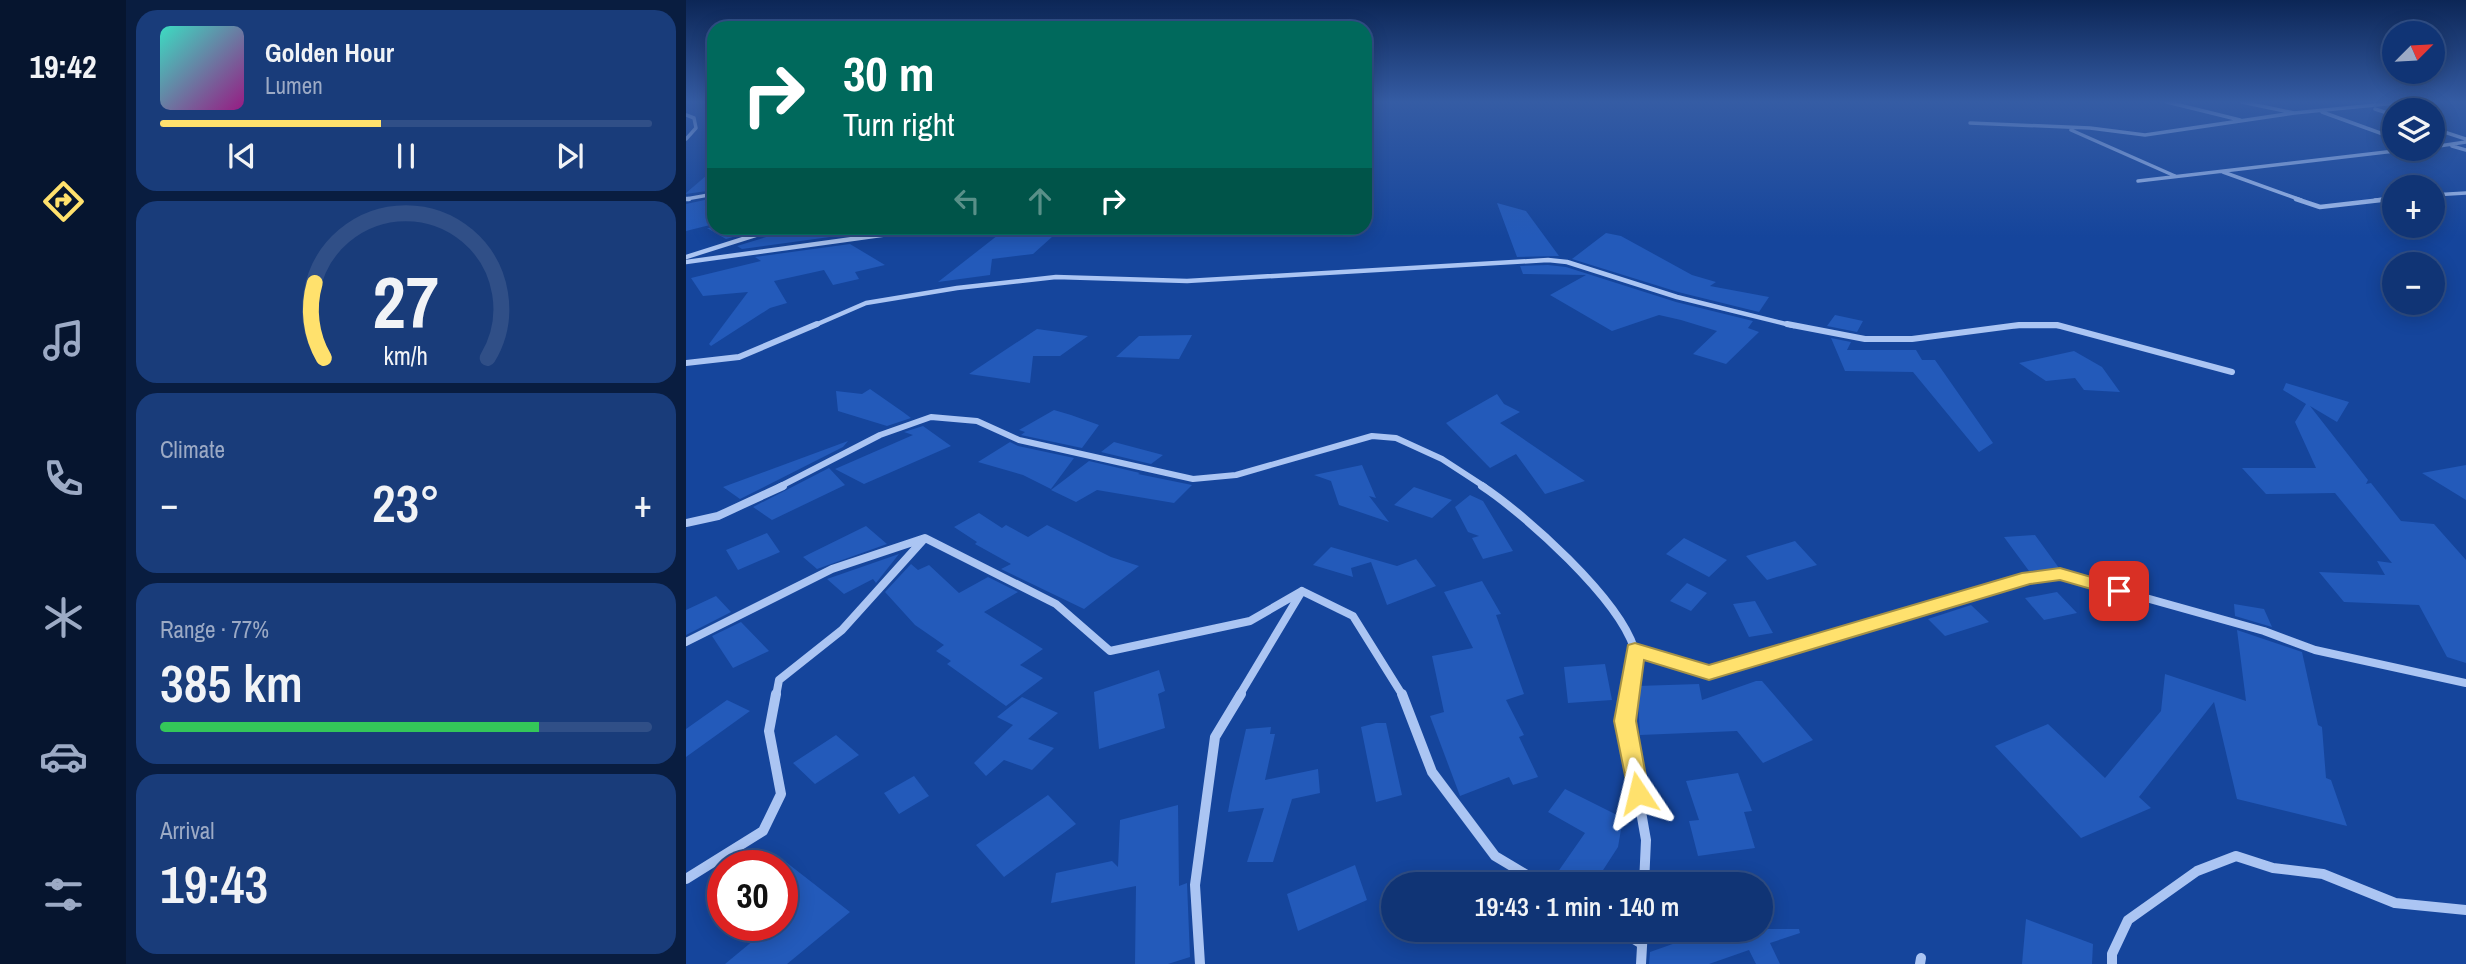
<!DOCTYPE html>
<html lang="en">
<head>
<meta charset="utf-8">
<style>
  :root { --surface:#103475; --page:#193c7a; --text:#f1f3f6; --muted:#9caac5; --line:#304f87; --accent:#ffe16d }
  body { margin:0; font-family:"Archivo Narrow",sans-serif; background:var(--page); color:var(--text); height:100vh; display:flex; flex-direction:column; font-size:26px; white-space:nowrap }
  * { box-sizing:border-box; margin:0 }
  p { font-size:23px; color:var(--muted) }
  .icon { flex:none; width:38px; height:38px; fill:none; stroke:currentColor; stroke-width:2; stroke-linecap:round; stroke-linejoin:round }
  .map { position:relative; flex:1; overflow:hidden }
  .side { display:flex; flex-direction:column; gap:10px; padding:10px; background:#091d40; width:560px }
  .side>* { flex:none }
  .banner { position:absolute; left:21px; top:21px; width:665px; height:214px; border-radius:21px; box-shadow:0 4px 18px #0003,0 0 0 2px var(--line); background:#00695c; color:#fff; overflow:hidden }
  .needle { width:46px; rotate:66deg }
  .tools { position:absolute; left:1696px; top:21px; display:grid; gap:14px }
  .tools a { display:grid; place-items:center; width:63px; height:63px; border-radius:50%; background:var(--surface); box-shadow:0 4px 18px #0003,0 0 0 2px var(--line); font-size:35px }
  .speed { position:absolute; left:21px; top:850px; display:flex; gap:14px; font-size:35px; font-weight:700; text-align:center }
  .speed>* { display:grid; place-content:center; width:91px; height:91px; border-radius:50%; background:var(--surface); box-shadow:0 4px 18px #0003,0 0 0 2px var(--line); line-height:1 }
  .speed .limit { border:10px solid #d22; background:#fff; color:#111 }
  .pin { position:absolute; display:grid; place-items:center; width:60px; height:60px; color:#fff; margin:-30px; border-radius:14px; box-shadow:0 4px 10px #0006 }
  .me { position:absolute; width:77px; margin:-38px; rotate:350deg; stroke-linejoin:round; filter:drop-shadow(0 0 5px #0008) }
  .turn { display:flex; align-items:center; gap:24px; height:147px; padding:0 21px; font-size:32px }
  .turn .icon { width:91px; height:91px; stroke-width:2.5 }
  .turn b { display:block; font-size:49px; line-height:60px }
  .lanes { display:flex; align-items:center; height:66px; padding:0 21px; background:#0003; justify-content:center; gap:35px; direction:ltr }
  .lanes .off { opacity:.35 }
  .big { font-size:52px; font-weight:600; line-height:1.1 }
  .side .widget { flex:1; display:flex; flex-direction:column; justify-content:center; gap:10px; min-width:0; padding:0 24px; border-radius:21px; background:var(--page) }
  .side .dial { align-items:center; gap:0 }
  .dial svg { height:182px; overflow:visible; fill:none; stroke:var(--line); stroke-width:7; stroke-linecap:round; text-anchor:middle }
  .dial text { fill:var(--text); stroke:none }
  .song { display:flex; align-items:center; gap:21px }
  .cover { width:84px; height:84px; border-radius:10px; background:linear-gradient(135deg,hsl(170 70% 55%),hsl(310 70% 35%)) }
  .played { height:7px; border-radius:4px; background:linear-gradient(90deg,var(--accent) 45%,var(--line) 45%) }
  .keys { display:flex; justify-content:space-around; direction:ltr }
  .heat { display:flex; justify-content:space-between; align-items:center; font-size:38px; direction:ltr }
  .charge { height:10px; border-radius:5px; background:linear-gradient(90deg,#34c759 77%,var(--line) 0) }
  .trip { position:absolute; left:695px; top:872px; width:392px; height:70px; border-radius:35px; background:var(--surface); box-shadow:0 4px 18px #0003,0 0 0 2px var(--line); font-weight:600; line-height:70px; text-align:center }
  main { display:flex; flex:1; min-height:0 }
  .menu { display:flex; flex-direction:column; width:126px; justify-content:space-around; align-items:center; background:#06152f; color:var(--muted) }
  .menu .icon { width:49px; height:49px }
  .menu .selected { color:var(--accent) }
  .menu b { font-size:32px; color:var(--text) }
  .map>svg:first-child { display:block }
  .building { fill:#235aba }
  .lines { fill:none; stroke-linecap:round; stroke-linejoin:round }
  .minor-far4 { stroke:#abc5f3; stroke-width:3.5 }
  .minor-far3 { stroke:#abc5f3; stroke-width:4.5 }
  .minor-far2 { stroke:#abc5f3; stroke-width:6 }
  .minor-far1 { stroke:#abc5f3; stroke-width:8 }
  .minor { stroke:#abc5f3; stroke-width:10 }
  .route { fill:#ffe16d; stroke:#a69247; stroke-width:2 }
</style>
</head>
<body>
<main>
<nav class="menu">
<b>19:42</b>
<svg class="icon selected" aria-label="directions" viewBox="0 0 24 24"><path d="M12 3l9 9-9 9-9-9zM9 14v-3h6M13 9l2 2-2 2"/></svg>
<svg class="icon" aria-label="music" viewBox="0 0 24 24"><path d="M9 18V5l10-2v13"/><circle cx="6" cy="18" r="3"/><circle cx="16" cy="16" r="3"/></svg>
<svg class="icon" aria-label="phone" viewBox="0 0 24 24"><path d="M5 4h4l2 5-3 2q2 4 5 5l2-3 5 2v4C11 20 4 13 5 4z"/></svg>
<svg class="icon" aria-label="climate" viewBox="0 0 24 24"><path d="M12 3v18M4 7l16 10M4 17L20 7"/></svg>
<svg class="icon" aria-label="car" viewBox="0 0 24 24"><path d="M5 17H2v-5l4-1 3-4h7l3 4 3 1v5h-3M9 17h6M6 11h13"/><circle cx="7" cy="17" r="2"/><circle cx="17" cy="17" r="2"/></svg>
<svg class="icon" aria-label="filters" viewBox="0 0 24 24"><path d="M4 7h16M4 17h16"/><circle cx="9" cy="7" r="2"/><circle cx="15" cy="17" r="2"/></svg>
</nav>
<section class="side">
<div class="widget">
<div class="song"><i class="cover"></i><div><b>Golden Hour</b><p>Lumen</p></div></div>
<div class="played"></div>
<div class="keys"><svg class="icon" aria-label="previous" viewBox="0 0 24 24"><path d="M18 5L8 12l10 7zM5 5v14"/></svg><svg class="icon" aria-label="pause" viewBox="0 0 24 24"><path d="M8 5v14M16 5v14"/></svg><svg class="icon" aria-label="next" viewBox="0 0 24 24"><path d="M6 5l10 7-10 7zM19 5v14"/></svg></div>
</div>
<div class="widget dial"><svg viewBox="0 0 100 80">
<path d="M14 69A42 42 0 1 1 86 69"/>
<path d="M14 69A42 42 0 0 1 10 36" stroke="#ffe16d"/>
<text x="50" y="56" font-size="32" font-weight="700">27</text>
<text x="50" y="72" font-size="11">km/h</text>
</svg></div>
<div class="widget"><p>Climate</p>
<div class="heat"><a>−</a><b class="big">23°</b><a>+</a></div>
</div>
<div class="widget"><p>Range · 77%</p><b class="big">385 km</b><div class="charge"></div></div>
<div class="widget"><p>Arrival</p><b class="big">19:43</b></div>
</section>
<div class="map">
<svg width="1780" height="964" viewBox="0 0 1780 964">
  <rect width="100%" height="100%" fill="#15459c"/>
  <path class="building" d="M28 169V190L0 194V193Z
    M28 198V224L0 231V204Z
    M811 203 840 211 873 256 831 257Z
    M21 228H78L40 239Z
    M97 228H136L151 236 56 249 51 246 93 233Z
    M321 228H376L347 254 306 259 304 275 252 282Z
    M920 233 935 236 1006 275 1030 282 1024 286 1083 297 1073 312 992 292 886 259Z
    M164 244 199 265 169 272 173 279 147 285 138 270 88 281 101 303 84 308 25 346 23 344 62 292 17 296 5 278 75 261 69 257Z
    M862 265 880 267 990 302 1067 321 1062 328 1073 332 1040 364 1007 354 1031 331 995 320 973 315 926 331 864 295 900 275 837 274 834 266Z
    M1149 315 1177 321 1171 332 1141 326Z
    M351 329 402 336 374 356H347L344 383 283 374Z
    M506 335 493 359 430 357 453 336Z
    M1145 338 1165 342 1161 350H1230L1236 360H1249L1307 443 1293 452 1227 372 1159 371Z
    M1388 351 1416 367 1434 392 1398 390 1389 378 1360 381 1333 363Z
    M1600 383 1663 402 1651 422 1624 406 1682 480 1680 484 1685 483 1715 521 1748 524 1780 560V663L1761 657 1733 605 1658 602 1633 572 1699 575 1691 561 1706 563 1649 493 1580 494 1556 468H1630L1609 422 1620 404 1597 390Z
    M184 389 217 412 225 418 201 426 152 411 150 391 176 394Z
    M811 394 818 404 834 412 814 423 899 481 859 494 830 454 804 468 760 423Z
    M368 410 385 415 413 425 396 448 335 435 339 432 333 430Z
    M237 426 265 446 178 484 149 469 227 435 218 432Z
    M162 441 157 447 54 499 37 487Z
    M324 442 332 446 388 458 365 489 337 475 292 462Z
    M428 442 477 455 465 464 415 452Z
    M403 461 454 473 452 474 506 485 488 503 411 490 390 502 365 490Z
    M676 465 690 498 683 496 703 522 653 505 645 481 628 475Z
    M1780 465V500L1736 473Z
    M143 468 159 485 86 520 67 507Z
    M728 487 766 500 746 518 708 505Z
    M784 495 797 501 827 551 797 559 786 538 793 536 782 532 769 507Z
    M293 513 316 528 320 525 342 537 361 525 425 557 453 566 398 609 315 569 325 564 289 544 291 542 268 527Z
    M180 526 201 544 131 569 117 557Z
    M81 533 94 552 52 570 40 550Z
    M1349 535 1373 568 1343 571 1318 537Z
    M998 538 1041 560 1023 577 980 554Z
    M1109 541 1131 565 1081 580 1060 556Z
    M645 547 711 566 730 559 750 586 701 605 685 562 665 568 667 577 627 565Z
    M213 554 190 583 187 579 158 594 141 579Z
    M225 564 232 570 243 565 273 593 302 577 332 592 298 612 357 649 334 665 357 678 320 706 261 664 265 661 250 651 258 645 229 625 199 592Z
    M796 581 815 614 810 615 838 694 820 700 838 735 833 737 852 777 827 785 823 777 774 796 744 716 758 712 746 656 787 648 758 592Z
    M1001 583 1021 593 1005 611 984 601Z
    M1371 592 1391 613 1358 620 1339 598Z
    M30 596 45 612 0 635V610Z
    M1069 601 1087 633 1063 637 1047 604Z
    M1548 604 1578 609 1586 627 1549 616Z
    M1285 605 1303 622 1259 636 1242 619Z
    M55 622 83 651 47 668 26 636Z
    M1551 630 1616 652 1632 725 1636 727 1640 778 1645 780 1661 826 1551 799 1528 702 1453 797 1465 808 1395 838 1309 746 1362 724 1419 778 1475 711 1479 674 1560 701Z
    M919 664 926 700 882 703 878 667Z
    M473 670 479 691 472 694 479 728 413 749 408 692Z
    M1070 681H1076L1127 740 1077 763 1051 731 954 735 951 686 1013 684 1016 700Z
    M336 697 372 713 342 739 368 748 346 770 318 760 300 776 288 763 327 725 311 717Z
    M41 700 64 711 0 757V729Z
    M690 723H700L716 795 690 802 675 727Z
    M585 727 584 734H589L579 780 632 769 634 793 606 799 587 862H561L578 808 542 812 545 795 560 729Z
    M150 735 173 755 129 784 107 763Z
    M1052 773 1066 811 1058 812 1069 848 1012 856 1003 821 1013 820 1000 781Z
    M228 776 243 796 213 814 198 793Z
    M879 789 937 818 932 847 908 884H883L869 876 899 833 862 812Z
    M362 795 390 824 318 877 290 845Z
    M492 805 493 886 501 883 504 957 482 964H449L450 886 365 903 370 873 426 861 432 867 434 820Z
    M96 859 164 912 101 964H39L85 926H96Z
    M669 865 681 900 612 931 601 894Z
    M1340 919 1407 944 1406 964H1336Z
    M1029 929H1113L1114 933 1084 943 1094 964H1070L1063 950 1023 964H963L964 952Z"/>
  <g class="lines">
    <path class="minor-far4" d="M1481 102 1554 120
      M1556 102 1608 113 1720 102
      M1689 109 1708 115
      M1636 112 1708 138
      M0 115 8 118 10 128 0 139
      M1284 123 1404 128 1459 135 1608 113
      M1746 128 1780 139
      M1385 130 1489 176
      M1766 146 1780 150
      M1746 147 1780 142
      M1537 172 1615 200
      M1452 181 1726 149
      M1746 195 1780 193
      M0 199 28 194
      M1689 200 1708 198"/>
    <path class="minor-far3" d="M0 199H3
      M1610 199 1634 207 1704 199
      M0 257 92 228
      M0 262 246 228
      M127 326 180 303 271 288 370 277 501 281 862 260 881 262 991 297 1108 326
      M1328 326H1373"/>
    <path class="minor-far2" d="M1101 324 1179 339H1226L1333 325H1371L1546 372
      M0 363 53 357 131 324
      M93 487 194 435 245 417 291 421 333 440 507 479 550 475 686 436 710 438 756 459 799 487"/>
    <path class="minor-far1" d="M796 486C840 515 932 598 948 648 952 661 944 683 943 696
      M0 523 32 516 97 486
      M0 642 146 569 239 538 370 604 424 651 564 621 616 591 667 616 717 696
      M949 650 1023 673 1343 578 1374 574 1578 631 1629 650 1780 683
      M90 696 93 680 156 630 238 539
      M553 696 616 591"/>
    <path class="minor" d="M716 694 746 772 809 856 856 884
      M943 694 939 721 960 840 958 884
      M0 879 77 831 95 794 83 731 90 694
      M931 929 956 944
      M514 964 509 885 529 737 555 694
      M955 964 957 929
      M1234 964 1235 958
      M1426 964V954L1442 920 1511 871 1550 856 1587 868 1637 874 1709 903 1780 910"/>
  </g>
  <linearGradient id="sky" x2="0" y2="1"><stop stop-color="#0c2656"/><stop offset="0.43" stop-color="#355ca4"/><stop offset="1" stop-color="#355ca4" stop-opacity="0"/></linearGradient>
  <rect width="1780" height="237" fill="url(#sky)"/>
  <path class="route" d="M1374 568 1440 587 1443 591 1433 597 1374 580 1344 584 1023 680 958 660 950 721 963 793 960 800 952 802 944 800 928 721 942 645 949 643 1023 665 1336 573Z"/>
</svg>
<div class="tools">
<a><svg class="needle" viewBox="-14 -14 28 28"><path d="M0-13l5 13h-10z" fill="#e53935"/><path d="M0 13l5-13h-10z" fill="#9caac5"/></svg></a>
<a><svg class="icon" aria-label="layers" viewBox="0 0 24 24"><path d="M12 4l9 5-9 5-9-5zM3 14l9 5 9-5"/></svg></a>
<a>+</a>
<a>−</a>
</div>
<div class="speed"><div class="limit">30</div></div>
<div class="pin" style="left:1433px;top:591px;background:#d93025"><svg class="icon" aria-label="arrive" viewBox="0 0 24 24"><path d="M6 21V4h12l-3 4 3 4H6"/></svg></div>
<svg class="me" style="left:952px;top:793px" viewBox="-20 -20 40 40"><path d="M0-17L14 15 0 8-14 15z" fill="#ffe16d" stroke="#fff" stroke-width="4"/></svg>
<div class="trip">19:43 · 1 min · 140 m</div>
<div class="banner">
<div class="turn"><svg class="icon" aria-label="right" viewBox="0 0 24 24"><path d="M7 20v-9h11M14 6l5 5-5 5"/></svg><div><b>30 m</b>Turn right</div></div>
<div class="lanes"><svg class="icon off" aria-label="left" viewBox="0 0 24 24"><path d="M17 20v-9H6M10 6l-5 5 5 5"/></svg><svg class="icon off" aria-label="ahead" viewBox="0 0 24 24"><path d="M12 20V5M6 11l6-6 6 6"/></svg><svg class="icon" aria-label="right" viewBox="0 0 24 24"><path d="M7 20v-9h11M14 6l5 5-5 5"/></svg></div>
</div>
</div>
</main>
</body>
</html>
